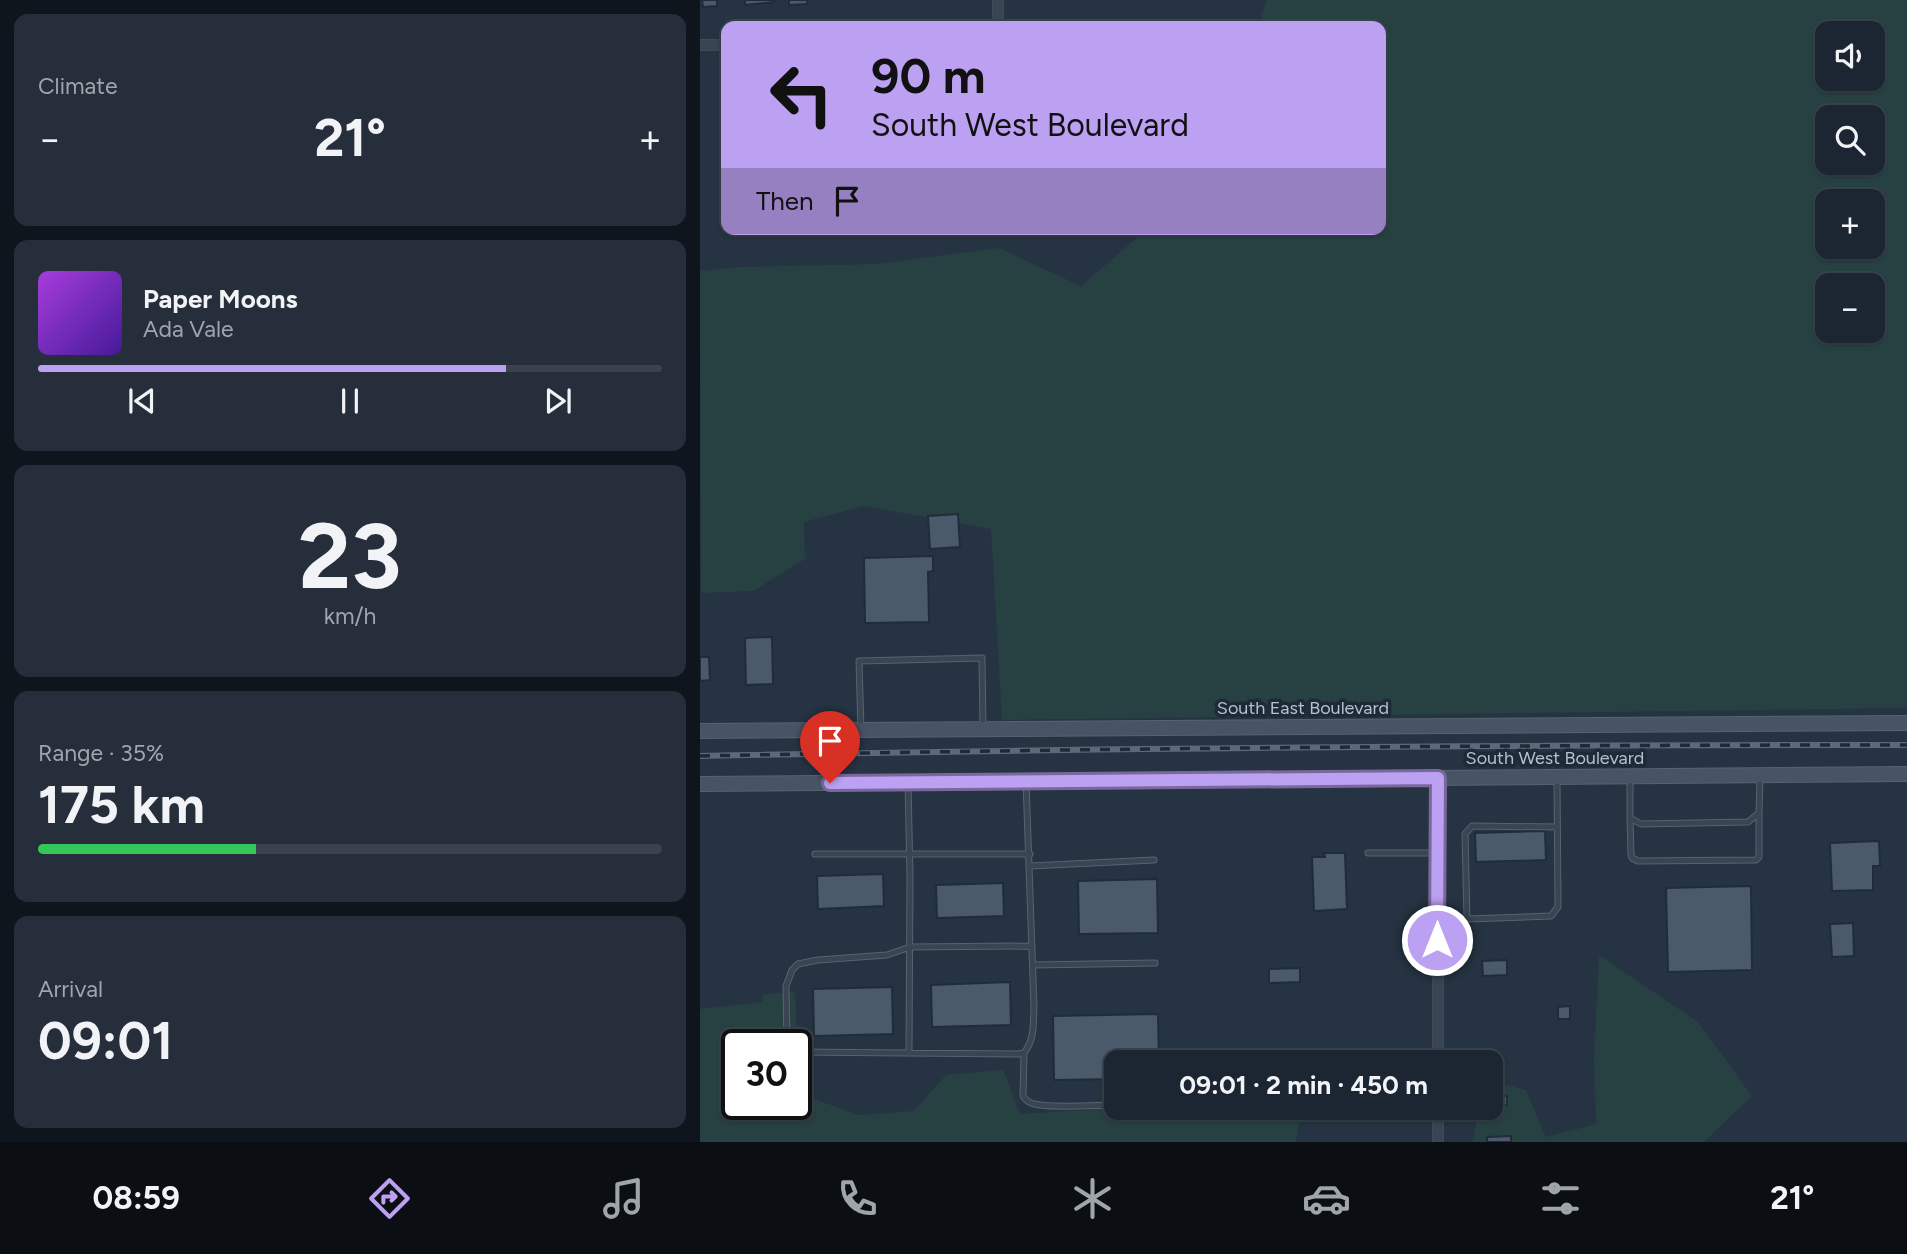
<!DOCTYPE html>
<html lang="en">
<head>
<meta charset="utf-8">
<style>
  :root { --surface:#1c2632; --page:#252e3a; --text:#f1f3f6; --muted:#a0a5ac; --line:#3a434d; --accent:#bca0f2 }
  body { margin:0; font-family:Figtree,sans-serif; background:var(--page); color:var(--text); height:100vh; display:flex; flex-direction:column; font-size:26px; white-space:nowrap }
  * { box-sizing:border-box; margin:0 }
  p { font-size:23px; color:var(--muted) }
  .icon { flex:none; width:38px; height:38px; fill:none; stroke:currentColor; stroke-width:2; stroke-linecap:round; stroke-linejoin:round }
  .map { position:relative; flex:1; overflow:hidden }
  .panel { display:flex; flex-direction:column; gap:14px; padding:14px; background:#0f151c; width:700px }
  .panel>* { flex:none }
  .top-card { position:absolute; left:21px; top:21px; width:665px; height:214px; border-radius:14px; box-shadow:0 2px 5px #0004,0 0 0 2px var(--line); background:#bca0f2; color:#111; overflow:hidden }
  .tools { position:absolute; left:1115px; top:21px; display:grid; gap:14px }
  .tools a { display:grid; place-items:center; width:70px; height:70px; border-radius:14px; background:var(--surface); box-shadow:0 2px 5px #0004,0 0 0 2px var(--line); font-size:35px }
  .speed { position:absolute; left:21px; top:1029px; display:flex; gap:14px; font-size:35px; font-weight:700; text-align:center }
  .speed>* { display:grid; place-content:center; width:91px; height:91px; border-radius:50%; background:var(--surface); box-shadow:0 2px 5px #0004,0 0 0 2px var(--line); line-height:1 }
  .speed .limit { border:4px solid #111; border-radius:10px; background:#fff; color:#111 }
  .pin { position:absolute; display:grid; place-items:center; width:60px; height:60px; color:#fff; margin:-72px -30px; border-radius:50% 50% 50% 0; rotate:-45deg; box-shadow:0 0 7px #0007 }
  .pin .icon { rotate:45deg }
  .me { position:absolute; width:77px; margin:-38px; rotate:0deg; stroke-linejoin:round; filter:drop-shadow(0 0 5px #0008) }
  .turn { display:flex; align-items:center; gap:24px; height:147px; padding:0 35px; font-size:32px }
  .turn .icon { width:91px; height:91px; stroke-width:2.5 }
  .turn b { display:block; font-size:49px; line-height:60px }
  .then { display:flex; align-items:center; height:66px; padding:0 35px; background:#0003; gap:14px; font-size:26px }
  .big { font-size:52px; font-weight:700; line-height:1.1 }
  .panel .tile { flex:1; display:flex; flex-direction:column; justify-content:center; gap:10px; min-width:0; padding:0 24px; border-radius:14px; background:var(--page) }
  .panel .dial { align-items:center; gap:0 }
  .dial b { font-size:91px; line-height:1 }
  .song { display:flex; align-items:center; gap:21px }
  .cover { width:84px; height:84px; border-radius:10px; background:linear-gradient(135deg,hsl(280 70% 55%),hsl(260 70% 35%)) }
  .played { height:7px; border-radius:4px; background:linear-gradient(90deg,var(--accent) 75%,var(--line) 75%) }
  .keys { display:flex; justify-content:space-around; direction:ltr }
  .heat { display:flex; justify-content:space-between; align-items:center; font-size:38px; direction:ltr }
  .charge { height:10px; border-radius:5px; background:linear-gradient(90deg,#34c759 35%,var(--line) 0) }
  .trip { position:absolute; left:404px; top:1050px; width:399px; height:70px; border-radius:14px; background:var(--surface); box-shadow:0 2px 5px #0004,0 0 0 2px var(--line); font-weight:700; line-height:70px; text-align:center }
  .tabs { display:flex; height:112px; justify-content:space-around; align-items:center; background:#0b0f14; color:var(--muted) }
  .tabs .icon { width:49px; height:49px }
  .tabs .selected { color:var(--accent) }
  .tabs b { font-size:32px; color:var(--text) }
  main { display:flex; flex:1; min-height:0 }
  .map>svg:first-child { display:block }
  .green { fill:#274143; fill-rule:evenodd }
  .building { fill:#4b5a6b; stroke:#202c39; stroke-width:2 }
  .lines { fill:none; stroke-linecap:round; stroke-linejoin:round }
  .service-casing { stroke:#57636f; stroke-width:7 }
  .minor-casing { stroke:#57636f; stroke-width:11 }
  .secondary-casing { stroke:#57636f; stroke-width:16 }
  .service { stroke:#394552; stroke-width:5 }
  .minor { stroke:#394552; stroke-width:10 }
  .secondary { stroke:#475465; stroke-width:14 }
  .rail-casing { stroke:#5b6979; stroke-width:6 }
  .rail { stroke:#1e2a37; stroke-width:3.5; stroke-dasharray:10; stroke-linecap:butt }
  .route-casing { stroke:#7a689d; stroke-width:18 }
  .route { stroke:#bca0f2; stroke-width:12 }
  .labels { text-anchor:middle; stroke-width:7; stroke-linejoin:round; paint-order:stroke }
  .street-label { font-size:18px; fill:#b6c0cc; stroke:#1e2a37 }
</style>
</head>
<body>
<main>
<section class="panel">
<div class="tile"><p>Climate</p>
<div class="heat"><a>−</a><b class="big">21°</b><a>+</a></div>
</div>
<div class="tile">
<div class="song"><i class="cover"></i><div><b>Paper Moons</b><p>Ada Vale</p></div></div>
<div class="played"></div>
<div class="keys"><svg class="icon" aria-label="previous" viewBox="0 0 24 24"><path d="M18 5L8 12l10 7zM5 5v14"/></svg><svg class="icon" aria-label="pause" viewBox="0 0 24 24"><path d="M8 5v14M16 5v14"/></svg><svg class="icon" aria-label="next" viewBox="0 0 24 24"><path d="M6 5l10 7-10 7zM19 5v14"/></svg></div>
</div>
<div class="tile dial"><b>23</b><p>km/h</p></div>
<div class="tile"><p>Range · 35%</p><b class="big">175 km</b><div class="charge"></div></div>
<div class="tile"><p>Arrival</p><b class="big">09:01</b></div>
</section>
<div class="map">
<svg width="1207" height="1142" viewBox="0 0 1207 1142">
  <rect width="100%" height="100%" fill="#253342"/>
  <path class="green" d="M567 0H1207V708L302 720 291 529 164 506 104 522 105 559 53 591 1 593 0 271 41 267 175 264 299 248 381 286 447 229H681V26H566L561 16ZM1127 33H1172V79H1127ZM1127 117H1172V163H1127ZM1127 201H1172V247H1127ZM1127 285H1172V331H1127Z
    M899 955 998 1022 1052 1096 1004 1142H772L779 1108H791V1081L826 1090 846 1137 896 1124 894 1059Z
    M95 992 100 1094 159 1115 214 1111 246 1075 303 1070 320 1114 416 1108H448L437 1123 474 1108 601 1109 596 1142H0V1009L62 1002 63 994ZM37 1045H96V1104H37Z"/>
  <path class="building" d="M2 0H17V6L3 7Z
    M45 0H74V2L45 5Z
    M89 0H107V4L89 5Z
    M258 514 260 547 230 549 228 516Z
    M233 556V571L228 572 229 622 165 623 164 558Z
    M72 637 73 684 46 685 45 638Z
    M0 657H9L10 680 0 681Z
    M845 831 846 860 776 862 775 833Z
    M1179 841 1180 866H1173V890L1132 891 1130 843Z
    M624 853H645L647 909 614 911 612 857H625Z
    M183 874 184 906 118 909 117 876Z
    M457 879 458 933 379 934 378 881Z
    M303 883 304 916 237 918 236 885Z
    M1051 886 1052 970 968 972 966 888Z
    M1153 923 1154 956 1132 957 1130 924Z
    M807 960V975L783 976 782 961Z
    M600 968V982L569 983V969Z
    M310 982 311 1025 232 1027 231 985Z
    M192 987 193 1034 114 1036 113 989Z
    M870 1006V1019H858V1007Z
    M458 1014 459 1062H416V1079L354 1080 353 1016Z
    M791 1096H807V1105H801V1111L784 1112V1108H791Z
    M611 1108H627V1121H619V1118H612Z
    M678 1108H701V1118L678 1119Z
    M811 1136V1142H787V1137Z"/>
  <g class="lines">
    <g class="service-casing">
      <path id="service" d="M161 730 159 661 282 658 283 728
        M930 777V818L941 824 1048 822 1059 813 1060 778
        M208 782 210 877 209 1052
        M930 818 931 854 932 858 938 861 1056 860 1059 857V813
        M668 853H737
        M115 854H330
        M330 866 454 860
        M767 919 765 834 772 826 857 827
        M737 920 851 916 858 907 857 780
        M333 965 455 963
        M87 1045 86 986 92 970 98 964 118 960 187 955 210 947 332 946
        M96 1052 318 1054 324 1053C335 1039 333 1024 334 1007L326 782
        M324 1053 323 1096C326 1100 326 1101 331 1103 347 1109 397 1105 416 1105"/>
    </g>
    <g class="minor-casing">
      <path id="minor" d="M298 26V0
        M0 45H26
        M738 778V1062
        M738 1108V1142"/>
    </g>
    <g class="secondary-casing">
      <path id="secondary" d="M0 731 1207 723
        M0 784 1207 774"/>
    </g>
    <use href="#service" class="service"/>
    <use href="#minor" class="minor"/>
    <use href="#secondary" class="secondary"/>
    <g class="rail-casing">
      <path id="rail" d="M0 756C402 748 805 745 1207 745"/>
    </g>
    <use href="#rail" class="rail"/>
  </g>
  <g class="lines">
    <g class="route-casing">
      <path id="route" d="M130 783 738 778 737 940"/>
    </g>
    <use href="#route" class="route"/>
  </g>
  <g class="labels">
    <g class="street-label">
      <text x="603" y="714">South East Boulevard</text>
      <text x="855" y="764">South West Boulevard</text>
    </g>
  </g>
</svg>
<div class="tools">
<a><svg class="icon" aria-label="sound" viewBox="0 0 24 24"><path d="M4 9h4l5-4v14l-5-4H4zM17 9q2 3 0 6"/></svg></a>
<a><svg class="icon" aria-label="search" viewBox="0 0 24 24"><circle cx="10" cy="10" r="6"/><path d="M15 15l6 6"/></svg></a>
<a>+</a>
<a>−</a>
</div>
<div class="speed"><div class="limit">30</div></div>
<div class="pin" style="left:130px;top:783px;background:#d93025"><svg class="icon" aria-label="arrive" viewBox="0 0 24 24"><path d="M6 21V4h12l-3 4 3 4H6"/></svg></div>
<svg class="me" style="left:737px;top:940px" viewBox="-20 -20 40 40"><circle r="17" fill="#bca0f2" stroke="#fff" stroke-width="3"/><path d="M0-11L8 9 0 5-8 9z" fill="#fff"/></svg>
<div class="trip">09:01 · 2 min · 450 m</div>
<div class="top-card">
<div class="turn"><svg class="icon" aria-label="left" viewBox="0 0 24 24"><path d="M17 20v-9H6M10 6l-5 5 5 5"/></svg><div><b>90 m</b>South West Boulevard</div></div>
<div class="then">Then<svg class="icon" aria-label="arrive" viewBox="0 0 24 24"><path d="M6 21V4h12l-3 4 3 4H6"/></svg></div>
</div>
</div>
</main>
<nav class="tabs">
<b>08:59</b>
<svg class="icon selected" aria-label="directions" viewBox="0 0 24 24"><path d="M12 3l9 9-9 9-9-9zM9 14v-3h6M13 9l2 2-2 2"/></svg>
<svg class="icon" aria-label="music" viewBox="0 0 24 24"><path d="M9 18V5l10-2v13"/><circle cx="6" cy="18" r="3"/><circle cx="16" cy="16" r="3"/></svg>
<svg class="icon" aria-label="phone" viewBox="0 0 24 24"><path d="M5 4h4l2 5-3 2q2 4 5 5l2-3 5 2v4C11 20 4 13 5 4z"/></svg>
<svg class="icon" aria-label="climate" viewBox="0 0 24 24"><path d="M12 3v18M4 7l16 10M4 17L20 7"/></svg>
<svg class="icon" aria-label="car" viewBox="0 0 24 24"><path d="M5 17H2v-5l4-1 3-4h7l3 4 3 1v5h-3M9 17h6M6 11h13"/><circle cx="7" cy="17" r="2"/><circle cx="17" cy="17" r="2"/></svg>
<svg class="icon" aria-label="filters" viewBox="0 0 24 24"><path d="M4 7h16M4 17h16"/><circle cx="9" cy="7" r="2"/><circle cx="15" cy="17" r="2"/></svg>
<b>21°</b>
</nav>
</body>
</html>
